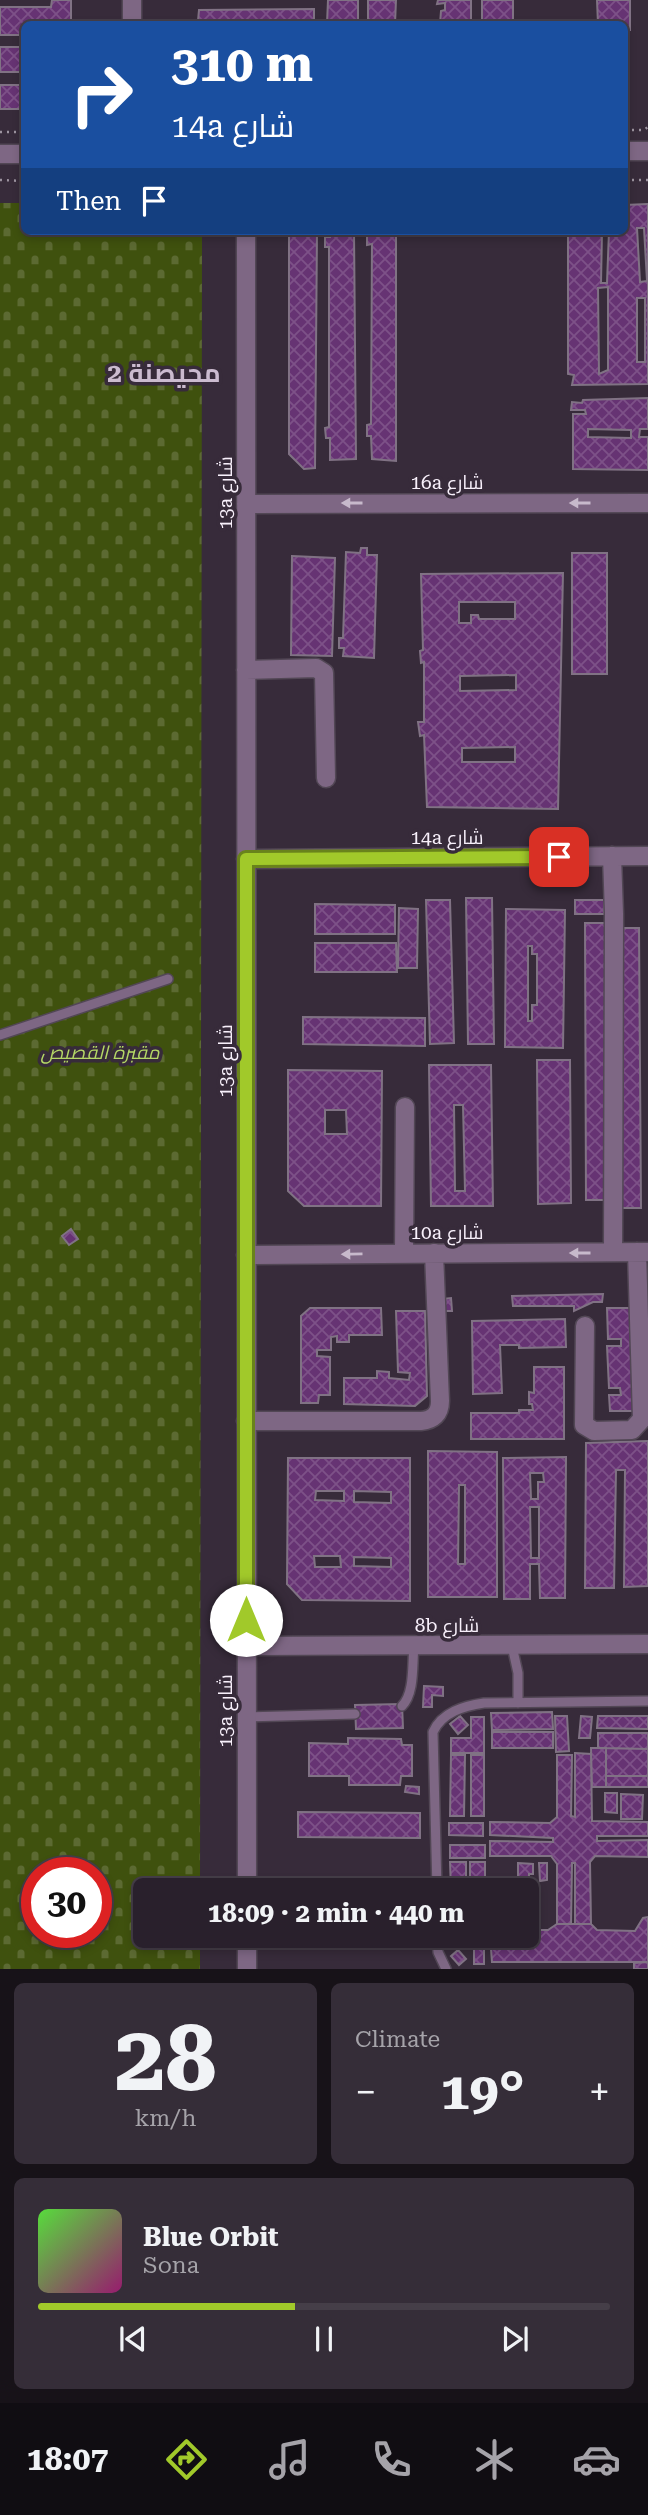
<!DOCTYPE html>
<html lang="en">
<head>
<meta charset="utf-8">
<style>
  :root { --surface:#29202c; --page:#352d38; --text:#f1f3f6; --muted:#a5a3a9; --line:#453e48; --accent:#a1c92a }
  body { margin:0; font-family:"Roboto Serif",Cairo,serif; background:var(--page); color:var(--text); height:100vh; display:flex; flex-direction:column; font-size:26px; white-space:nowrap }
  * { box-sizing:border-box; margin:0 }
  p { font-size:23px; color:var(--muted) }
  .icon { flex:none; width:38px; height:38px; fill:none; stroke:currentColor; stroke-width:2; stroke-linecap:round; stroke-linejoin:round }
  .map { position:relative; height:1969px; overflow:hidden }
  .sheet { display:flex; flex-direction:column; gap:14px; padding:14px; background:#171218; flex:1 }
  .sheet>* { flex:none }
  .hud { position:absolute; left:21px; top:21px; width:607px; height:214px; border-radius:10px; box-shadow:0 4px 10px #0003,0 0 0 2px var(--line); background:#1a4fa0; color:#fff; overflow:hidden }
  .speed { position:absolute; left:21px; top:1857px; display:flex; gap:14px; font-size:35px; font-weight:700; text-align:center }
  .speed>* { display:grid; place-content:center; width:91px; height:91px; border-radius:50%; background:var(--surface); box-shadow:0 4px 10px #0003,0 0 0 2px var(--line); line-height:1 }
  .speed .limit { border:10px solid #d22; background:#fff; color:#111 }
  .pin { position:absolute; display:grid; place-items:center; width:60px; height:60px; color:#fff; margin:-30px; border-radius:14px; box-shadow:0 4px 10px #0006 }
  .me { position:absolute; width:77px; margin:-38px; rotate:0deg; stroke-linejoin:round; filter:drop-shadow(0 0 5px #0008) }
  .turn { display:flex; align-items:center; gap:24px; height:147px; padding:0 35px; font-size:32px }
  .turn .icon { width:91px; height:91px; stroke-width:2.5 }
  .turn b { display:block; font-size:49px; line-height:60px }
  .then { display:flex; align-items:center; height:66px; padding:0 35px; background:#0003; gap:14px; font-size:26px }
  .big { font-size:52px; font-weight:700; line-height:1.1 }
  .sheet .widget { flex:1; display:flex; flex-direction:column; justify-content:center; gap:10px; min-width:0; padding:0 24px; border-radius:10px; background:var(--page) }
  .sheet .dial { align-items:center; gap:0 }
  .dial b { font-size:91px; line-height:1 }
  .song { display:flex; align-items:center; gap:21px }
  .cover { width:84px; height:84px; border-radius:10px; background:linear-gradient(135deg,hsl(110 70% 55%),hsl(320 70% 35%)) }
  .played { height:7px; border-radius:4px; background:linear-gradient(90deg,var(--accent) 45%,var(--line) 45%) }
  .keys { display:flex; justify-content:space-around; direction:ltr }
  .heat { display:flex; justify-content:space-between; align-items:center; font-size:38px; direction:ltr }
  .sheet .tiles { flex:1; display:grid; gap:14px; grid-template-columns:1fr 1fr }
  .widget:last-child { grid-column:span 2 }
  .trip { position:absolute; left:133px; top:1878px; width:406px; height:70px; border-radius:10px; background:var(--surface); box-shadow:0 4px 10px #0003,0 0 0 2px var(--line); font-weight:700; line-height:70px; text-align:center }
  .menu { display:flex; height:112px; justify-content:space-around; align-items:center; background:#100d12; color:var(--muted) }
  .menu .icon { width:49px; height:49px }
  .menu .selected { color:var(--accent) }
  .menu b { font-size:32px; color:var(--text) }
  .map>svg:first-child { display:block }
  .cemetery { fill:url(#cemetery-stones); fill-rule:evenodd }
  .building { fill:url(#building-cross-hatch); stroke:#807284; stroke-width:2; fill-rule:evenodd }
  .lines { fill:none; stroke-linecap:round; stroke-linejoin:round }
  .service-casing { stroke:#524755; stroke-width:12 }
  .minor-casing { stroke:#524755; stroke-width:21 }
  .tertiary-casing { stroke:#524755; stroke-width:21 }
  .path { stroke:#9d94a0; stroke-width:2.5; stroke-dasharray:2 5; stroke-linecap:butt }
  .service { stroke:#7e6784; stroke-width:9 }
  .minor { stroke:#7e6784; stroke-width:18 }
  .tertiary { stroke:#7e6784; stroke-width:18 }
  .oneway { fill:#c7b9cb }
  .route-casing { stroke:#69831b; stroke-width:18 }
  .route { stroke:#a1c92a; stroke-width:12 }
  .labels { text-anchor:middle; stroke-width:7; stroke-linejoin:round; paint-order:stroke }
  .street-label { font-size:19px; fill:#f8f0fb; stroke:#372b3a }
  .park-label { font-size:19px; font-style:italic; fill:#b5d866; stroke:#372b3a }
  .district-label { font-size:26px; font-weight:bold; fill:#cbbbcf; stroke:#372b3a }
</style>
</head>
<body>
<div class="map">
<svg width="648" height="1969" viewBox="0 0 648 1969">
  <defs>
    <pattern id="cemetery-stones" width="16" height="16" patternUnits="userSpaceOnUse" patternTransform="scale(1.75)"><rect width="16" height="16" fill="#3f510e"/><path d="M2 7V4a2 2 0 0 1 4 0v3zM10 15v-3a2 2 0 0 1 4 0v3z" fill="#5c6a32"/></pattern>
    <pattern id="building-cross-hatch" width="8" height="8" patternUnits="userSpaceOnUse" patternTransform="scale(1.75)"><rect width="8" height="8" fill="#663373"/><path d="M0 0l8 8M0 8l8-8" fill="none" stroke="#7d5188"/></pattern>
  </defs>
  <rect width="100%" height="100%" fill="#372b3a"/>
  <path class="cemetery" d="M0 203H24V231H202L200 1890H145V1936H200V1969H0ZM37 1872H96V1932H37Z"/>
  <path class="building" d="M52 0H71V24H24V35H0V7H51Z
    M328 0H358V24H327Z
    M368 0H396L395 24H368Z
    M438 0H471V24H440L441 11 445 10V3L437 4Z
    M482 0H513V24H482Z
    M597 0H630V30H625V24H598Z
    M314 9V22H305L307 24H205L206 22 198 21 199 10Z
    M0 47H24V72H0Z
    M0 85H24V109H0Z
    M648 204V384L572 385 574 375 568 374V231H602L601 283H607L609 231H625V205ZM637 228H644L647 281 640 282ZM608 287V370L599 374 598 288ZM637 298H645V362H637Z
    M289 231H317L315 468 304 469 289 454Z
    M330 231H354L356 459 330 460V438H326L325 428 329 427V247H325V237H330Z
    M372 231H396V461L372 459 371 436H367V425L371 424 372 244 367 245V236L372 235Z
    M648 398V429H640L639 437H648V470L573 469V414H586L585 410H571L572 402 582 403 583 400ZM588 429 631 430V438L588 437Z
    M361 548H367V555H377L374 658 343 656 344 648H339V638H343L346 552 360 553Z
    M572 553H607V674H572Z
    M292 556 335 558 332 656 291 655Z
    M563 573 558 809 427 807 424 735 420 736 418 722H424V662L421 663 420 651 423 650 421 574ZM459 602H515V619H479L478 615H471V623H459ZM516 675V690L460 691V676ZM515 747V762H462V748Z
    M466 898H492L494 1044H468Z
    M426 900H450L454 1043 430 1044Z
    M575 900H604V914H575Z
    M315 904 395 905V934H315Z
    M399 908 418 909 417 968H398Z
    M506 909 565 910 563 1048 505 1047ZM528 946H532V954H537V1005H532V1021H528Z
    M585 923H611V1200H586Z
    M617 928H639L641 1208H618Z
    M315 943H396L397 972H315Z
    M303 1017 425 1018V1046L303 1044Z
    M537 1060H570L571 1203 538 1204Z
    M429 1065H491L493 1206H431ZM454 1105H463L465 1191H455Z
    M288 1070 382 1071 381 1206H304L288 1191ZM325 1110H346L347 1134H325Z
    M71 1229 78 1239 69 1245 62 1236Z
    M603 1294 602 1302H593L574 1311V1306H513L512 1296Z
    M451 1298 452 1311H443V1299Z
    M310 1308H381L382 1335H349V1342H337V1336L331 1337V1350H317V1356L330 1357V1395H319L318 1403H301V1316Z
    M607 1308H632L634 1411H610L609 1395H621L620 1388H609L607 1346H621V1339H608Z
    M396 1311H425L427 1396 415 1406 344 1404V1378H377V1371L389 1372V1378L409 1380 410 1373 398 1372Z
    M565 1319 566 1347 519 1348V1345H500L502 1393 473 1394 472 1321Z
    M534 1367H564V1439H471V1413H519V1410H533L532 1404H529V1392L534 1393Z
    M648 1441V1586L624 1587 625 1470H616L614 1588H585L586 1443Z
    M428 1451 497 1452V1597H428ZM459 1485H465V1564H458Z
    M566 1457 565 1598H540L539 1564H530V1599H504L503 1458ZM530 1473H543L544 1482H538V1499H531ZM530 1507H539V1558H531Z
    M288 1458H410V1601L302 1600 287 1584ZM316 1491H344V1501L315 1500ZM354 1491 391 1492V1503L354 1502ZM314 1556H340L341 1567H315ZM354 1557 391 1558V1567L354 1566Z
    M424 1686 443 1687V1696L432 1695V1707H423Z
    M402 1704 403 1728 356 1729 355 1705Z
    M552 1712 553 1729 492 1730 491 1713Z
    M460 1716 468 1725 458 1734 450 1724Z
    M555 1716H567L569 1751 556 1752Z
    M581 1716 592 1717 590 1738H579Z
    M598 1716H648V1729L597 1728Z
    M471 1717H484V1753H451V1738H471Z
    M492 1732H553V1748H492Z
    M598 1733H648V1749L598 1748Z
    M348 1738 401 1739 402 1745H412V1776H401L400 1785H349V1776H309V1743L348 1744Z
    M591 1748H606V1787H592Z
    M606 1748 648 1749V1776H606Z
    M575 1753 591 1754 592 1821 648 1822V1836H597V1841L648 1840V1857L595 1856 590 1862 591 1924H575V1863H572L571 1924H557V1864L551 1856H490V1841L553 1842V1838L490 1835V1822L550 1823 557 1817V1755H572L571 1816 575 1817Z
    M451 1755H465L464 1816H450Z
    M471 1755H484V1816H471Z
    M606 1776H648V1787H606Z
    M406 1786 419 1787V1794L405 1792Z
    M605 1793H617V1813L605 1812Z
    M621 1794 643 1795 642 1819H621Z
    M298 1812 420 1813V1838L298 1837Z
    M449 1823H483V1836L449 1835Z
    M450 1845H485V1858H450Z
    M450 1862H466V1890H451Z
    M470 1862H485V1890H470Z
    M518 1863 533 1864V1874H529L528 1905 527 1890H523V1880H518Z
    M539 1863H547V1880L540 1881Z
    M648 1917V1962H492L490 1936H527V1930H548L557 1924H591L597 1930 635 1931 643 1918Z
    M451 1936H484V1964H474V1942H451Z
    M458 1950 466 1959 459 1965 451 1956Z
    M648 1962V1969H634V1963Z"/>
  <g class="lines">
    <g class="service-casing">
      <path id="service" d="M0 1035 168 979
        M512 1646 518 1673V1703
        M402 1706C415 1693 412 1664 414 1646
        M246 1717 355 1714
        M437 1890 433 1732C442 1712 464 1706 484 1703L648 1701
        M437 1936 438 1952 446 1969"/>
    </g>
    <g class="minor-casing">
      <path id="minor" d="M132 0V24
        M246 231 247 1890
        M246 504 648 503
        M246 670 316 668 324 673 326 778
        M612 856 614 914 613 1252
        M246 859 648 856
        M404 1253 405 1107
        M246 1255 648 1252
        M585 1326 584 1425 594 1431 632 1430 642 1419 637 1252
        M246 1421H421C433 1420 440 1414 440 1401L434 1253
        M247 1646 648 1644
        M247 1936V1969"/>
    </g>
    <g class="tertiary-casing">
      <path id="tertiary" d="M625 151H648
        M0 154H24"/>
    </g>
    <path class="path" d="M625 130H644L648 127
      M0 132H24
      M0 180 24 181
      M625 180H648"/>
    <use href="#service" class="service"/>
    <use href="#minor" class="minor"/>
    <use href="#tertiary" class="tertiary"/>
  </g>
  <defs><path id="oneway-solid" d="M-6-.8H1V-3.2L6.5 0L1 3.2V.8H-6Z" transform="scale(1.75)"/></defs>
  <g class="oneway">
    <use href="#oneway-solid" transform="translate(352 503) rotate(180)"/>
    <use href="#oneway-solid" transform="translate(580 503) rotate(180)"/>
    <use href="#oneway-solid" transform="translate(580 1253) rotate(180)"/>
    <use href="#oneway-solid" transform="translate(352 1254) rotate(179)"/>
  </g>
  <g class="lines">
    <g class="route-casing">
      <path id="route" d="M246 1620V859L559 857"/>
    </g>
    <use href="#route" class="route"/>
  </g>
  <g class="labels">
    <g class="street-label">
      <text x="447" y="489">16a شارع</text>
      <text transform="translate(225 493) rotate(-90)" y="7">13a شارع</text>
      <text x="447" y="844">14a شارع</text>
      <text transform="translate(225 1061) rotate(-90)" y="7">13a شارع</text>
      <text x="447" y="1239">10a شارع</text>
      <text x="447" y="1632">8b شارع</text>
      <text transform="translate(225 1711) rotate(-90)" y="7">13a شارع</text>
    </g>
    <g class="park-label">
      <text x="100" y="1059">مقبرة القصيص</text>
    </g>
    <g class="district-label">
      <text x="164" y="382">محيصنة 2</text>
    </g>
  </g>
</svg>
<div class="speed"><div class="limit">30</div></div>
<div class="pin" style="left:559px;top:857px;background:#d93025"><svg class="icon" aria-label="arrive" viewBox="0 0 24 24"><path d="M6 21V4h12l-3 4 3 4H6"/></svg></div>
<svg class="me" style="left:246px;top:1620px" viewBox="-20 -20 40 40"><circle r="19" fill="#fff"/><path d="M0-13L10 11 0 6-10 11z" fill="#a1c92a"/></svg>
<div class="trip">18:09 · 2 min · 440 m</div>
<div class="hud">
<div class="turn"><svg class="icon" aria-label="right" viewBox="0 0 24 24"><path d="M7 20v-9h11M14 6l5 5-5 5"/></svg><div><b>310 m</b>14a شارع</div></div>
<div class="then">Then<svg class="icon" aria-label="arrive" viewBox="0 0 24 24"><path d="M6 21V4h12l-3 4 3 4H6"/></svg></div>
</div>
</div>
<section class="sheet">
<div class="tiles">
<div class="widget dial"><b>28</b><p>km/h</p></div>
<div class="widget"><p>Climate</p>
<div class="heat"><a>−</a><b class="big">19°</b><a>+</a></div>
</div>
<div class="widget">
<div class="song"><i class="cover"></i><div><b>Blue Orbit</b><p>Sona</p></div></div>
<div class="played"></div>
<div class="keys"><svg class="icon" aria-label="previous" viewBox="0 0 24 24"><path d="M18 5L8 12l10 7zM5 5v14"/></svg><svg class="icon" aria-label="pause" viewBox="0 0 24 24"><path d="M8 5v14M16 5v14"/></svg><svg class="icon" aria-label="next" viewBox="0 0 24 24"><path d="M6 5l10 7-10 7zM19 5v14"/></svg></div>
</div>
</div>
</section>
<nav class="menu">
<b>18:07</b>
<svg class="icon selected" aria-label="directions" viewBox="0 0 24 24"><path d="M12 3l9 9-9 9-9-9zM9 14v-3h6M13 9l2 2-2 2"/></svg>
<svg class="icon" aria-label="music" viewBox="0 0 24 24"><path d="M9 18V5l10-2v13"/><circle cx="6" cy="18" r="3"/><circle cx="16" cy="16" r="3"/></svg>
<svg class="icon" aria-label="phone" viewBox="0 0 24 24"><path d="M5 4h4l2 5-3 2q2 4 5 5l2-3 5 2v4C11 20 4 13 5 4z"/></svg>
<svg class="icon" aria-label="climate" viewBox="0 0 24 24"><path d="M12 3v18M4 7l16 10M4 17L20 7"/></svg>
<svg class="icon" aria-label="car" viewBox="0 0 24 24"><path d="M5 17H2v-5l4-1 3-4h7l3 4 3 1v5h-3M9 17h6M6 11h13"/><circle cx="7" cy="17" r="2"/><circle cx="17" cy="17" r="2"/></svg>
</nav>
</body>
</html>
